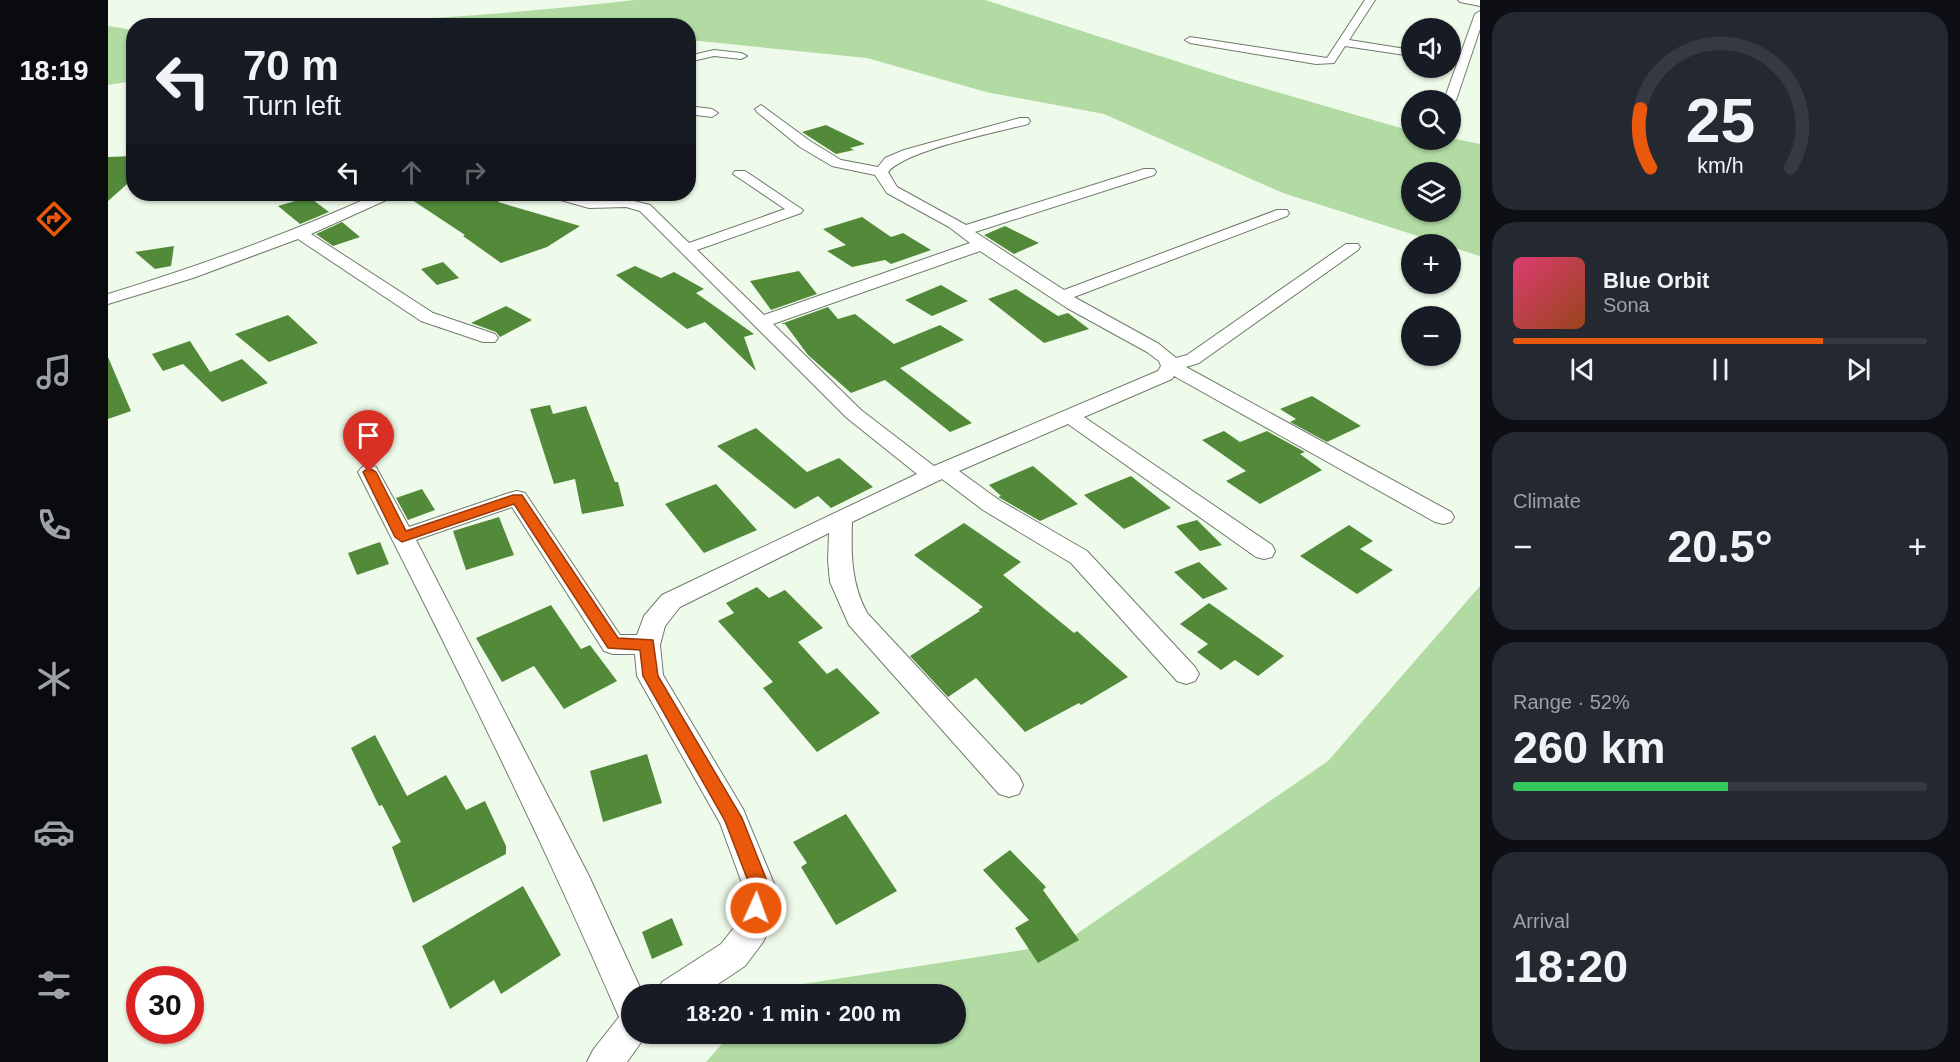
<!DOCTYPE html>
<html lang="en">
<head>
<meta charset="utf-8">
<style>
  :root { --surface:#171b24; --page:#242831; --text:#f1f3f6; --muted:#9ea1a6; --line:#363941; --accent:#ea580c }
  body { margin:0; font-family:Helvetica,sans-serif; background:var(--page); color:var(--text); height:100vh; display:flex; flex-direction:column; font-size:22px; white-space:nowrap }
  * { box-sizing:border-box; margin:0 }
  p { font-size:20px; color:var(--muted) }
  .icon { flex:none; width:33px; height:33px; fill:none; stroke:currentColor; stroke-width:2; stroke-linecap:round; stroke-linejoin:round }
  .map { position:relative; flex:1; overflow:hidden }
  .side { display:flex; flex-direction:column; gap:12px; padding:12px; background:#0d0f14; width:480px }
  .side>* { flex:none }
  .top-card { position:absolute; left:18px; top:18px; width:570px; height:183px; border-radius:24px; box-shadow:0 2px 4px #0004; background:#171b24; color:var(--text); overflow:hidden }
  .controls { position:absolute; left:1293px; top:18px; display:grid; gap:12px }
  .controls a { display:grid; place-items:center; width:60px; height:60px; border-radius:50%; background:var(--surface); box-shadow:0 2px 4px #0004; font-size:30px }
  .speed { position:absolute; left:18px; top:966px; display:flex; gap:12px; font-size:30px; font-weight:700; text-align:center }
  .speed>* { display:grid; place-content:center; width:78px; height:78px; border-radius:50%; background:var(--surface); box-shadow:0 2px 4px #0004; line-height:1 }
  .speed .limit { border:9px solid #d22; background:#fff; color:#111 }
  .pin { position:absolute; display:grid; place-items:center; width:51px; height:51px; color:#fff; margin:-62px -26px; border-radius:50% 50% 50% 0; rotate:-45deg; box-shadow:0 0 6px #0007 }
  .pin .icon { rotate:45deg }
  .me { position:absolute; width:66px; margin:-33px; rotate:2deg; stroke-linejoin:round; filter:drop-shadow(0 0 4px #0008) }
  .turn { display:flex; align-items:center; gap:21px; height:126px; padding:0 18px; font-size:27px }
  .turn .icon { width:78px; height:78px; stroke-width:2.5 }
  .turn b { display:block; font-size:42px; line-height:51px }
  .lanes { display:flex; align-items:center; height:57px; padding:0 18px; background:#0003; justify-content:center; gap:30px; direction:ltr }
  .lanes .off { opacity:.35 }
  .big { font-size:45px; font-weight:700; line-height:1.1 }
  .side .tile { flex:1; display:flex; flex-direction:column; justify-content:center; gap:9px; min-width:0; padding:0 21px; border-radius:24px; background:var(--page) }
  .side .dial { align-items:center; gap:0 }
  .dial svg { height:156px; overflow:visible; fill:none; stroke:var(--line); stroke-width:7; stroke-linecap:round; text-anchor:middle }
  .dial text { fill:var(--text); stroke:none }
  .song { display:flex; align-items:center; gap:18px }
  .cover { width:72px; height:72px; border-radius:9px; background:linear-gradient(135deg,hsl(340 70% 55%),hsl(20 70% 35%)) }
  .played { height:6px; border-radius:3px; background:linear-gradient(90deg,var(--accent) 75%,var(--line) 75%) }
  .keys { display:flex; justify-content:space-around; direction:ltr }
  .heat { display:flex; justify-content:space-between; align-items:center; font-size:33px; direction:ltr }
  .charge { height:9px; border-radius:4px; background:linear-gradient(90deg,#34c759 52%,var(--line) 0) }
  .trip { position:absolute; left:513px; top:984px; width:345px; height:60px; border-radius:30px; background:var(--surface); box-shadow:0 2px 4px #0004; font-weight:700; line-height:60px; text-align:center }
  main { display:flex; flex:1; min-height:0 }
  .tab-bar { display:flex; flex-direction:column; width:108px; justify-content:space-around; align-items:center; background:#090b0e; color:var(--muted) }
  .tab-bar .icon { width:42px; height:42px }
  .tab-bar .active { color:var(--accent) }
  .tab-bar b { font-size:27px; color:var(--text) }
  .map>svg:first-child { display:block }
  .green { fill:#b1dba2; fill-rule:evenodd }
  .building { fill:#528a3a }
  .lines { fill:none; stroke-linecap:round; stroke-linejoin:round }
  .street-casing { stroke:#707a6c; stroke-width:2 }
  .street { fill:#fff; fill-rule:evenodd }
  .route { fill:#ea580c; stroke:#983908; stroke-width:1.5 }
</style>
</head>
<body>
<main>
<nav class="tab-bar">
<b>18:19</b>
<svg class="icon active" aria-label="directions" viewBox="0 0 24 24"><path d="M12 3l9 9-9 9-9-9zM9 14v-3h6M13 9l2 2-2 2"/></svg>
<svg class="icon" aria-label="music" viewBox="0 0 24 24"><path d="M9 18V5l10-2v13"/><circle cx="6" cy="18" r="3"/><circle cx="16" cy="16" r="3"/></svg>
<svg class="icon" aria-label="phone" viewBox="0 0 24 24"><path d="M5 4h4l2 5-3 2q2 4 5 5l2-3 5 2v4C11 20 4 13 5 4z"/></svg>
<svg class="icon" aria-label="climate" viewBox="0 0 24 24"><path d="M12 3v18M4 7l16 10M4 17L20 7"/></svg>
<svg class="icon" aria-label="car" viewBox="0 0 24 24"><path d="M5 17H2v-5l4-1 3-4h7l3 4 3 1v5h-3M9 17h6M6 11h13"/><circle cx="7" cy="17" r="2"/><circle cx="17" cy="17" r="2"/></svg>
<svg class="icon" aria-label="filters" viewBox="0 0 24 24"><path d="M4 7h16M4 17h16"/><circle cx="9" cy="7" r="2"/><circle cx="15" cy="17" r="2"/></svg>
</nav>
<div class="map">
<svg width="1372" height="1062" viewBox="0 0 1372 1062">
  <rect width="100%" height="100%" fill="#effbea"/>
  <path class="green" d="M527 0H877L1124 79 1303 131 1304 140 1343 138 1372 144V256L1343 247 1342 244H1335L1175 193 996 114 878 92 759 58 581 40 580 26 188 25C302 21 414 13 527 0ZM1304 172H1342V212H1304Z
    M0 26 25 30V81L0 85Z
    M1372 586V1062H598L623 1034H848V994H657L663 989 954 944 1220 761Z"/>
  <path class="building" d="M718 125 757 144 742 148 746 150 728 154 694 132Z
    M26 156V178L0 201V157Z
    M295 194H402L390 202 472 226 439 247 393 263 355 236 357 235Z
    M201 197 221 212 192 224 170 206Z
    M754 217 783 237 795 233 823 250 783 264 777 260 744 267 719 251 738 245 715 229Z
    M234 222 252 237 225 246 208 234Z
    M897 226 931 243 906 254 876 235Z
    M66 246 63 266 47 269 27 252Z
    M335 262 351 278 329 285 313 269Z
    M527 266 553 278 566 272 596 289 588 293 646 334 636 337 648 371 597 322 579 329 508 275Z
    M691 271 709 294 663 310 642 281Z
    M833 285 860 301 824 316 797 300Z
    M908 289 950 316 960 313 981 329 936 343 880 299Z
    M398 306 424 320 392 337 388 332 363 323Z
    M720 307 730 319 747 314 786 344 832 325 856 340 792 368 864 423 842 432 777 380 743 393 700 355 677 324H673Z
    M180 315 210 343 161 362 127 334Z
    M82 341 102 372 134 359 160 383 114 402 75 364 55 371 44 354Z
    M0 357 23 411 0 419Z
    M1204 396 1253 426 1219 442 1182 422 1188 419 1172 409Z
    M442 405 445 414 478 406 507 482H510L516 506 474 514 467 479 446 484 422 409Z
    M648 428 699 472 731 458 765 487 723 508 710 496 687 509 609 446Z
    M1116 431 1132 442 1159 431 1197 452 1192 454 1214 470 1152 504 1118 481 1138 471 1094 440Z
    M925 466 970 504 932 521 892 498 890 497 893 496 881 485Z
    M1023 476 1063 508 1016 529 976 495Z
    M608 484 649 530 596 553 557 504Z
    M314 489 327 510 300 520 288 498Z
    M391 517 406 555 358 570 345 531Z
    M1089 520 1114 545 1092 551 1068 526Z
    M856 523 913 562 895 575 966 633 969 631 1020 677 973 705 971 703 917 732 868 678 840 697 802 656 872 611 870 610 875 607 806 555Z
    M1241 525 1265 541 1252 549 1285 570 1249 594 1192 556Z
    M272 542 281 564 249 575 240 553Z
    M1091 562 1120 589 1095 599 1066 572Z
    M649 587 661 598 677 590 715 628 690 642 719 674 729 668 772 713 709 752 655 688 665 682 610 621 626 613 618 603Z
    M1101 603 1176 656 1150 676 1127 660 1113 670 1089 652 1100 644 1072 624Z
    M443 605 473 649 482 645 509 681 456 709 426 666 394 682 368 638Z
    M267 735 299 796 338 775 358 810 377 801 398 846V854L305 903 284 847 293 842 274 805 271 806 243 748Z
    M539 754 554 803 495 822 482 771Z
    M738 814 789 891 728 925 693 867 699 863 685 842Z
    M902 850 938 887 935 890 971 940 930 963 907 928 921 920 875 870Z
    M415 886 453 955 393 994 386 980 342 1009 314 946Z
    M564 918 575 945 544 959 534 932Z"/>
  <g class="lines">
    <g class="street-casing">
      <path id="street" d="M1257 0H1267L1241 40 1304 50V56L1237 46 1226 63 1208 64 1082 43 1077 40 1082 37 1219 58Z
        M1350 0H1372V6L1352 2Z
        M1372 11V29L1348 100 1342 104V100H1336L1367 14Z
        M606 50 633 53 639 56 633 59 606 56 580 62V56Z
        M653 105 702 141 733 160 770 167 777 158 796 150 912 118H920L922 121 920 124C889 132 798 150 780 172L789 187 858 225 1036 169H1046L1048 172 1046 175 867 232 956 290 1169 210H1179L1181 213 1179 216 966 297 1051 344 1068 358 1079 355 1238 244H1250L1252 247 1250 250 1091 363 1078 367 1343 512 1346 517 1343 522 1335 524 1327 522 1066 376 1064 379 976 417 1164 545 1167 551 1164 557 1156 559 1148 557 960 424 851 471 891 500 979 551 1087 667 1091 674 1087 681 1078 684 1069 681 963 563 875 510 834 479 744 522C743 555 743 583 759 613L911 776 915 785 911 794 901 797 891 794 741 625 722 582 720 560 721 533 572 607 557 626 552 645 555 675 635 809 667 886 660 931 655 942 637 966 595 994H549L554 982 613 944 629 924 635 886 612 823 529 676 527 654H505L496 651 404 507 308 540 481 876 535 994H524V1034H539L519 1062H479L485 1050 511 1017C431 832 341 651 250 472L254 467 261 465 268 467 301 527 401 493 409 491 417 493 512 635H529L536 616 554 595 809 474 739 418 532 211 518 207 481 208 442 197 440 194H461L482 200 518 199 542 205 581 243 677 209 625 174 627 171H637L695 210 693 213 589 250 656 315 862 243 841 227 779 193 767 175 724 166 692 147 649 112 647 109ZM872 251 959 308 1039 352 1051 361 1053 366 1050 371 826 466 753 410 665 324Z
        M580 106 604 109 610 113 604 117 580 114Z
        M269 194H287L285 197 203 234 325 313 387 334 390 338 387 342H375L313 321 190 239 85 278 0 304V294C92 266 182 233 269 194Z"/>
    </g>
    <use href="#street" class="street"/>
  </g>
  <path class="route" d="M261 468 268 472 298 531 405 495H414L510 638 545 640 550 676 634 818 661 886 654 915 648 917 641 915 638 908 642 886 617 821 535 676 532 650 500 648 406 504 294 542 287 537 255 472Z"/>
</svg>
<div class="controls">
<a><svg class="icon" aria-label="sound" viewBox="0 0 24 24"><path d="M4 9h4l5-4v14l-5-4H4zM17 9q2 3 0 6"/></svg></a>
<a><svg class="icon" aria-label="search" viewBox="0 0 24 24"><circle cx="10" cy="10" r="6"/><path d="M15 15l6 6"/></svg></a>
<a><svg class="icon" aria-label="layers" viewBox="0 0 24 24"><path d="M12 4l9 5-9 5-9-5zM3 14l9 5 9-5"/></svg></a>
<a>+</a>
<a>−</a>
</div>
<div class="speed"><div class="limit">30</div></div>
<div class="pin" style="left:261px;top:472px;background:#d93025"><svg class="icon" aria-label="arrive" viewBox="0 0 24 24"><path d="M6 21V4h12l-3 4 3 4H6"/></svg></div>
<svg class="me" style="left:648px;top:908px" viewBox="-20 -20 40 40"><circle r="17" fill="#ea580c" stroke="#fff" stroke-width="3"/><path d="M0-11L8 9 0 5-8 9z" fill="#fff"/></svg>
<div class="trip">18:20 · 1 min · 200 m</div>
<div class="top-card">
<div class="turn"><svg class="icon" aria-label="left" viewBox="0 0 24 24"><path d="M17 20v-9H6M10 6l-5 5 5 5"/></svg><div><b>70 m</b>Turn left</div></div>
<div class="lanes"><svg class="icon" aria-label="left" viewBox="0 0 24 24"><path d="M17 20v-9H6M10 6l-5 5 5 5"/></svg><svg class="icon off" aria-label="ahead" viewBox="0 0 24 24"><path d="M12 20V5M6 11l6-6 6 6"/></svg><svg class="icon off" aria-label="right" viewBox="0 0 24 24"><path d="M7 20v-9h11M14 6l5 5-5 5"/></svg></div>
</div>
</div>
<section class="side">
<div class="tile dial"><svg viewBox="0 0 100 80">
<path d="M14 69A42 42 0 1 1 86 69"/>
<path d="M14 69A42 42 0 0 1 9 39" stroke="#ea580c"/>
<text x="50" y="56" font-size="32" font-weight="700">25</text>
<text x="50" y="72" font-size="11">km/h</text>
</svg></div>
<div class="tile">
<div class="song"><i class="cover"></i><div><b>Blue Orbit</b><p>Sona</p></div></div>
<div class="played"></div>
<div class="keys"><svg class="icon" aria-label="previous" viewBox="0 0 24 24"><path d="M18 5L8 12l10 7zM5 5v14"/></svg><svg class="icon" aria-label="pause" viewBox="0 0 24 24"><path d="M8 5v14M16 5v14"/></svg><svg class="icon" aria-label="next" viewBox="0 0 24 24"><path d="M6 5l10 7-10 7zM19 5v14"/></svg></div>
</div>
<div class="tile"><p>Climate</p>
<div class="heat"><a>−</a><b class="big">20.5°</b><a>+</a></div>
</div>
<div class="tile"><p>Range · 52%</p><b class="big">260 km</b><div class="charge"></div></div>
<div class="tile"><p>Arrival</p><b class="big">18:20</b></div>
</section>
</main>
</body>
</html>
